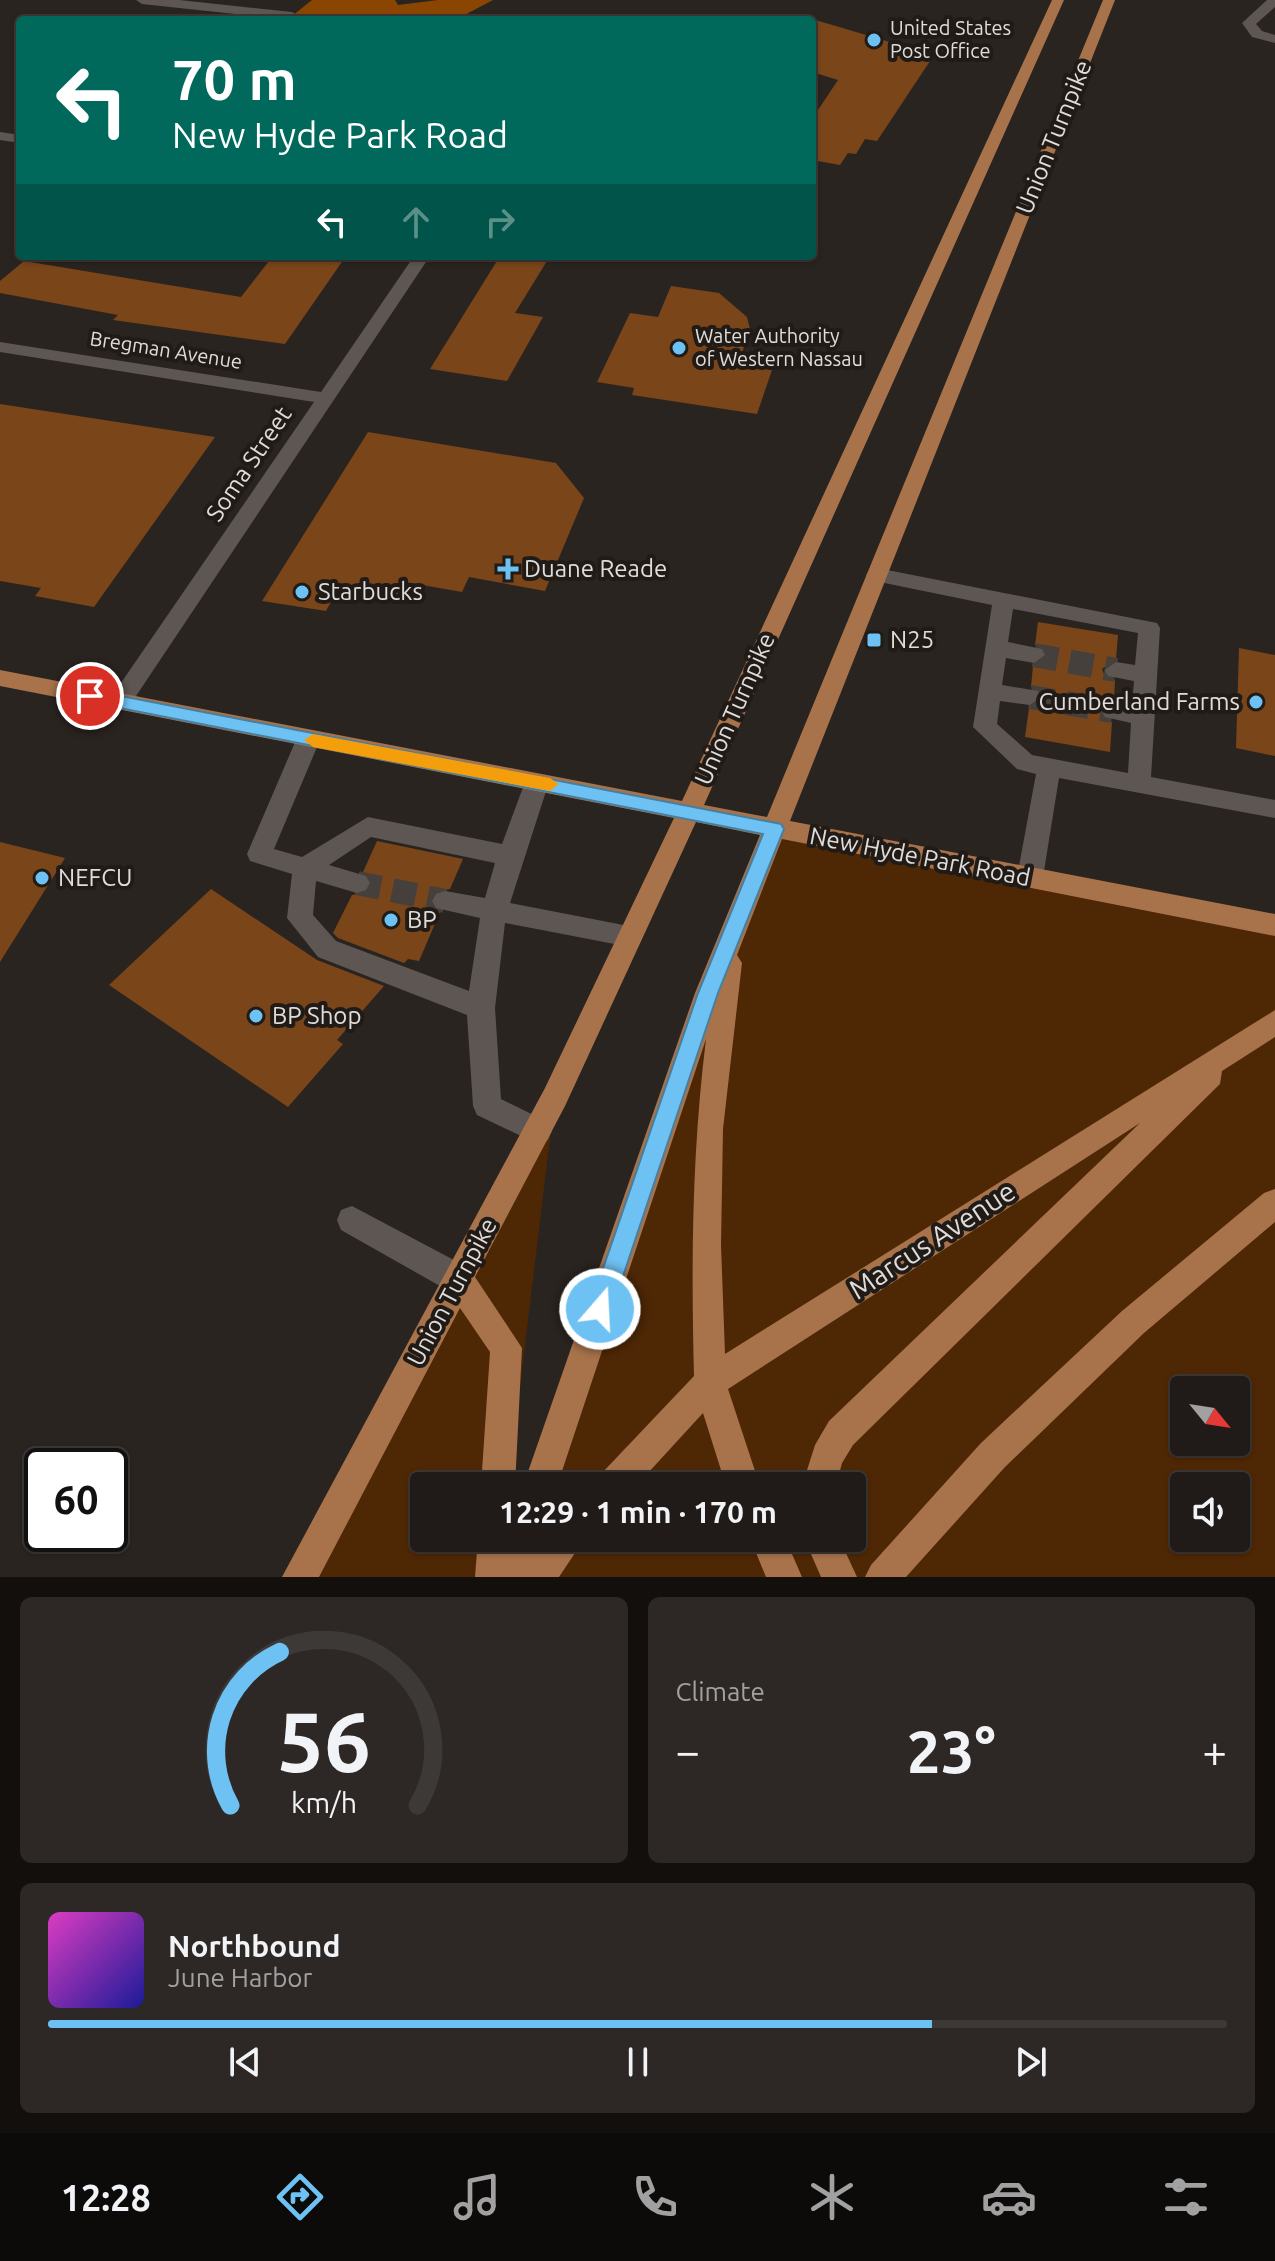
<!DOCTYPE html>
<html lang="en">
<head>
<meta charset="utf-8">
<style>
  :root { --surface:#201b18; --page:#2d2825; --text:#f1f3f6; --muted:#a2a1a2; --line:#3d3937; --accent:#6ec2f3 }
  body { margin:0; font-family:Ubuntu,sans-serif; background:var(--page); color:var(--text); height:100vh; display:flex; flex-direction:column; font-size:30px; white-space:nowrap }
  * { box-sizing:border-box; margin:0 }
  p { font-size:26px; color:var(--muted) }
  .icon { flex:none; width:44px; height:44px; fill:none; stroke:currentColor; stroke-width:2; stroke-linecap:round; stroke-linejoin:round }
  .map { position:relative; height:1577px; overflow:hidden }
  .side { display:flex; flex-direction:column; gap:20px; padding:20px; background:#120f0d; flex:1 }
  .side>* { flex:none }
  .guide { position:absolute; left:16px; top:16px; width:800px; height:244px; border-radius:8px; box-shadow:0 2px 6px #0004,0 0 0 2px var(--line); background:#00695c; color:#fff; overflow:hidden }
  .needle { width:52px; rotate:120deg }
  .buttons { position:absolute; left:1170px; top:1376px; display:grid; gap:16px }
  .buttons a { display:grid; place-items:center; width:80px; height:80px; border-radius:8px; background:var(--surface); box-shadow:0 2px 6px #0004,0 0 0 2px var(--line); font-size:40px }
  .speed { position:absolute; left:24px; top:1448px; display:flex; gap:16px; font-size:40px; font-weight:700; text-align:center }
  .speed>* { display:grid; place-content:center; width:104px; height:104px; border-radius:50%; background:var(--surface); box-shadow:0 2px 6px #0004,0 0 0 2px var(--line); line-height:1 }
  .speed .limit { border:4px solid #111; border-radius:12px; background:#fff; color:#111 }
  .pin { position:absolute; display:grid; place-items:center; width:68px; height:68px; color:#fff; margin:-34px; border:4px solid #fff; border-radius:50%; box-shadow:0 2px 8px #0007 }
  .me { position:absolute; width:88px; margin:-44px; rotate:19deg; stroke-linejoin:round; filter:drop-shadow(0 0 6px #0008) }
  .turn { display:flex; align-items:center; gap:28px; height:168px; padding:0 24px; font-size:36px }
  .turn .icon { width:104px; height:104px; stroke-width:2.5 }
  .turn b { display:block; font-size:56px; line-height:68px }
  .lanes { display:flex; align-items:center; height:76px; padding:0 24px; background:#0003; justify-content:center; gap:40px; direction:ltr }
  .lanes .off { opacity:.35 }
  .big { font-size:60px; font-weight:600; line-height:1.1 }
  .side .tile { flex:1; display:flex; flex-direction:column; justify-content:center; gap:12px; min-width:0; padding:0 28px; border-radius:12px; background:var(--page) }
  .side .dial { align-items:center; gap:0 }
  .dial svg { height:208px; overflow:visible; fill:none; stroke:var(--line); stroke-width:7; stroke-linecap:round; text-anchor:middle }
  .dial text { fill:var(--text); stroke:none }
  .song { display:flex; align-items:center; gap:24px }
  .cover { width:96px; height:96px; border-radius:12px; background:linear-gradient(135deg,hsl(310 70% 55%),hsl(240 70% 35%)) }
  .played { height:8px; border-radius:4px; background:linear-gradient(90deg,var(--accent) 75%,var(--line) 75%) }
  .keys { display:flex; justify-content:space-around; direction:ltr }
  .heat { display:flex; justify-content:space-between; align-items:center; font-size:44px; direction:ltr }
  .side .tiles { flex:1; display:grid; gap:20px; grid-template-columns:1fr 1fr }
  .tile:last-child { grid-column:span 2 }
  .trip { position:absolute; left:410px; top:1472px; width:456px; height:80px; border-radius:8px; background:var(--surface); box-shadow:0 2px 6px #0004,0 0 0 2px var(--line); font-weight:600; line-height:80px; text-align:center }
  .tabs { display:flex; height:128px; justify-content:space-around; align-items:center; background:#0d0b0a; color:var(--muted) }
  .tabs .icon { width:56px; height:56px }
  .tabs .on { color:var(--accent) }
  .tabs b { font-size:36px; color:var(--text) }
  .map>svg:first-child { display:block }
  .green { fill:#4e2705; fill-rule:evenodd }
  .forest { fill:#8a4600 }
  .building { fill:#7a4519 }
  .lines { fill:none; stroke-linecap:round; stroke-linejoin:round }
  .minor-tunnel { stroke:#45403c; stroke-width:24; stroke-dasharray:24 12; stroke-linecap:butt }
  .minor { fill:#5d5652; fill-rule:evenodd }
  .major { fill:#a8734b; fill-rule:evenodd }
  .route { fill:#6ec2f3; stroke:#487e9e; stroke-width:2 }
  .slow { fill:#f59e0b }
  .poi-dot { fill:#6ec2f3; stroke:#201b17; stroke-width:3 }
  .labels { text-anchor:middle; stroke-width:8; stroke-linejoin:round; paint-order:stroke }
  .far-poi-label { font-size:20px; fill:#e0dcd9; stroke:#201b17; text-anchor:start }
  .far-street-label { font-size:20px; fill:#e0dcd9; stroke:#201b17 }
  .street-label { font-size:24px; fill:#e0dcd9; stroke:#201b17 }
  .poi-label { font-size:24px; fill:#e0dcd9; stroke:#201b17; text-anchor:start }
  .near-street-label { font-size:28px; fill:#e0dcd9; stroke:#201b17 }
</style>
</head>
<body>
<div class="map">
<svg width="1275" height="1577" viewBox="0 0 1275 1577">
  <rect width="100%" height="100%" fill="#2a2420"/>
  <path class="green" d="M775 829 1275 925V1577H510L523 1538H852V1486H540ZM1184 1390H1236V1442H1184ZM1184 1486H1236V1538H1184Z
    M555 1097 508 1486H424V1538H502L497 1577H300Z"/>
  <path class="forest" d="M312 0H395L398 5 438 0H493L455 20H287Z"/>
  <path class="building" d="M812 19 927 53 925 59 930 61 877 141 865 139 856 154 848 153 840 165 812 160V119L838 80 812 72Z
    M273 256H346L285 344 113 320 118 315 0 293V281L24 261 241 297Z
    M500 256H550L515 313 543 317 507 381 430 369Z
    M671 286 719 293 747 317 750 329 738 365 772 370 757 414 632 395 634 388 597 382 630 313 658 317Z
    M0 404 215 437 94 607 35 596 41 588 0 581Z
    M368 432 556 463 584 498 545 591 469 577 462 592 405 582 396 597 339 587 326 611 262 601Z
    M1038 622 1118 635 1116 659 1102 669 1105 677 1115 680 1114 700 1104 702 1099 710 1102 718 1112 722 1110 752 1025 737 1029 708 1044 698 1041 690 1031 687 1033 666 1048 656 1045 648 1035 645Z
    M1239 648 1275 655V756L1236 748Z
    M377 841 463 859 450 889 435 891 429 900 433 909 440 912 419 961 408 959 404 963 338 938 333 933 352 895 367 893 373 884 369 875 363 872Z
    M0 842 65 858 0 962Z
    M211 889 317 960 384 986 337 1040 343 1044 288 1107 109 985Z"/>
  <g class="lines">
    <path class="minor-tunnel" d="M1034 655 1116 670
      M1030 697 1113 711
      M357 883 445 901"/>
    <path class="minor" d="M136 0H179L292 12 299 16 292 20 142 4Z
      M1267 0H1275V7L1256 24 1262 31 1275 35V43L1252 37 1242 23Z
      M0 132 20 135V143L0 140Z
      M414 256H430L128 708H112L109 702 112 696 314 402 0 352V342L321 392Z
      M877 568 1157 623 1160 628 1151 777 1275 800V818L1059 778 1043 877 1039 884 1030 887 1021 884 1017 877 1036 774 1017 769 973 727 992 605 870 580 866 575 870 570ZM1013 609 1138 633 1135 665 1116 662 1105 670 1108 676 1134 681 1132 706 1113 703 1105 705 1102 711 1105 717 1131 723 1128 773 1032 755 997 724 1000 701 1030 705 1041 697 1038 691 1002 685 1006 658 1034 663 1045 655 1042 649 1008 642Z
      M308 731 316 734 320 740 274 849 302 857 368 817 502 844 525 782 529 776H545L549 782 510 903 639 928 643 936 639 944 630 947 505 923 495 1008 501 1099 548 1122 552 1131 548 1140 538 1144 477 1115 473 1106 467 1015 318 957 287 918 292 874 250 861 247 854 296 740 300 734ZM371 837 495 863 485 898 445 891 436 894 432 901 436 908 480 918 469 991 336 941 313 915 316 881 357 893 366 890 370 883 366 876 329 865Z
      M352 1206 469 1268 473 1279 469 1290 458 1294 447 1290 341 1230 337 1220 341 1210Z"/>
    <path class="major" d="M1052 0H1064L704 805 767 817 1103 0H1115L790 821 1275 914V936L782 839 737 955 742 963 723 1129 721 1245 725 1354 1275 1010V1037L1222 1071 1220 1084 853 1445 842 1463 836 1486H802L815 1445 829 1421 1140 1123 728 1389 760 1486H726L703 1413 636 1486H596L601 1474 694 1376C691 1262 692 1152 706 1039L557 1486H523L695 993 760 835 696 822 565 1106 475 1277 522 1348 515 1486H481L490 1352 460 1308 319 1577H282L545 1088 674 818 0 686V670L682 801Z
      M1275 1189V1222L1144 1333 1005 1467 906 1577H865L871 1565 981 1443 1122 1311 1264 1193Z
      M478 1538H540L536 1550 546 1538H585L559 1577H475Z
      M750 1538H785L802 1577H766Z
      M804 1538H839L857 1577H821Z"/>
  </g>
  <path class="route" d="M90 690 781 824 784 829 718 993 609 1318 600 1321 592 1318 589 1309 698 993 763 834 84 701V692Z"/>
  <path class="slow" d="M313 734 550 778 559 784 550 791 313 747 304 740Z"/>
  <g class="poi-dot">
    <circle cx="874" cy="40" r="8"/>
    <circle cx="679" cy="348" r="8"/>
    <path d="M504 557h8v8h8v8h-8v8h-8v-8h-8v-8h8z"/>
    <circle cx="302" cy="592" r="8"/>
    <rect x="866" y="632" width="16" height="16" rx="4"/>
    <circle cx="1256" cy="702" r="8"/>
    <circle cx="42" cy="878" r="8"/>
    <circle cx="391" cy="920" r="8"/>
    <circle cx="256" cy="1016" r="8"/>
  </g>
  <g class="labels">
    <g class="far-poi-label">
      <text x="890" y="35">United States<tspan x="890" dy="23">Post Office</tspan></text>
      <text x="695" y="343">Water Authority<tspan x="695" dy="23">of Western Nassau</tspan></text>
    </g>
    <g class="far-street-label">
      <text transform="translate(166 350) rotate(9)" y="7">Bregman Avenue</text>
    </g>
    <g class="street-label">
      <text transform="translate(1054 137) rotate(-68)" y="8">Union Turnpike</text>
      <text transform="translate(249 464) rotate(-56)" y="8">Soma Street</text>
      <text transform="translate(735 709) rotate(-66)" y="8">Union Turnpike</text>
      <text transform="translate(920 857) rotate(11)" y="8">New Hyde Park Road</text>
      <text transform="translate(452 1292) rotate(-62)" y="8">Union Turnpike</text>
    </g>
    <g class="poi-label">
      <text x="524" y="577">Duane Reade</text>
      <text x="318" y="600">Starbucks</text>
      <text x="890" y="648">N25</text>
      <text x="1240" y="710" text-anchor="end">Cumberland Farms</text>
      <text x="58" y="886">NEFCU</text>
      <text x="407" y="928">BP</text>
      <text x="272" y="1024">BP Shop</text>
    </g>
    <g class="near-street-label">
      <text transform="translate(932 1240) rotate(-33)" y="10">Marcus Avenue</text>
    </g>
  </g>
</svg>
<div class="buttons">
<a><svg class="needle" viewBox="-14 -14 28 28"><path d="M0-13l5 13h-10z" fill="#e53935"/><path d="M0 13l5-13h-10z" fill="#a2a1a2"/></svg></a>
<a><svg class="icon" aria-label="sound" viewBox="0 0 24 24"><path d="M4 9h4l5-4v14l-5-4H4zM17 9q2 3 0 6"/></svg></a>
</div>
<div class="speed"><div class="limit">60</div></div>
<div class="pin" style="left:90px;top:696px;background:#d93025"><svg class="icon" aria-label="arrive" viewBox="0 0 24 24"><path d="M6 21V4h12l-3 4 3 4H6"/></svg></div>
<svg class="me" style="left:600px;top:1309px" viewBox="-20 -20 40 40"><circle r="17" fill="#6ec2f3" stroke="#fff" stroke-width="3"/><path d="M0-11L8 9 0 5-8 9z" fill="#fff"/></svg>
<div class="trip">12:29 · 1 min · 170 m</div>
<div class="guide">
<div class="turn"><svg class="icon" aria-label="left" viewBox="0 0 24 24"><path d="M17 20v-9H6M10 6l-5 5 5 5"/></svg><div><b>70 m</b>New Hyde Park Road</div></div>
<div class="lanes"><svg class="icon" aria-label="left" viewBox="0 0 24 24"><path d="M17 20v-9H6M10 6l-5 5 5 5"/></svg><svg class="icon off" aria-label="ahead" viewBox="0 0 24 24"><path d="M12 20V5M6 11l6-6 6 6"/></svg><svg class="icon off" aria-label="right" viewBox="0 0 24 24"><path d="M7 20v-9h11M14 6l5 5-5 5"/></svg></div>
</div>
</div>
<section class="side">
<div class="tiles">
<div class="tile dial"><svg viewBox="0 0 100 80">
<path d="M14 69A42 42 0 1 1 86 69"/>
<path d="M14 69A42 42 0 0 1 33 10" stroke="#6ec2f3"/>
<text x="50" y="56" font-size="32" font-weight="700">56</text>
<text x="50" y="72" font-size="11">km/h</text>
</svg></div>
<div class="tile"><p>Climate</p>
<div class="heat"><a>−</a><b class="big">23°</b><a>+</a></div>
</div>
<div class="tile">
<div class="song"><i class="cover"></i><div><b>Northbound</b><p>June Harbor</p></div></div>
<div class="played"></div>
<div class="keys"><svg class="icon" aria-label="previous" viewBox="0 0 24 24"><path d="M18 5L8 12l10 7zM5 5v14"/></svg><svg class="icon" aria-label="pause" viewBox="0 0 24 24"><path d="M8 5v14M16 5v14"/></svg><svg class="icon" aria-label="next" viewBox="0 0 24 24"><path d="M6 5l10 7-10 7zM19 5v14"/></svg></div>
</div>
</div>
</section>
<nav class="tabs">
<b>12:28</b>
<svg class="icon on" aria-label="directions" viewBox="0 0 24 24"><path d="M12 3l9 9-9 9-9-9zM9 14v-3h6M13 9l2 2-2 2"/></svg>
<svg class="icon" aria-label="music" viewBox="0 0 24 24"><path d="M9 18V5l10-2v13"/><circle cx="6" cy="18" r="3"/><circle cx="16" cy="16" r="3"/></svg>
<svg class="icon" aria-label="phone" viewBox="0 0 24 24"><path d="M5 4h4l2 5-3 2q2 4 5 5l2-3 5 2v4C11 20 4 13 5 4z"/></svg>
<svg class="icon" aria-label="climate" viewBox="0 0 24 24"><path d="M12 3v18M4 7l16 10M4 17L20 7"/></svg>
<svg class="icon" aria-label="car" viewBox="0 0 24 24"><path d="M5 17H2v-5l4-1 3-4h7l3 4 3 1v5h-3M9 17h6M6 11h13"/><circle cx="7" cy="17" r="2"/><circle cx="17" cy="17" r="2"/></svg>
<svg class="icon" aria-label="filters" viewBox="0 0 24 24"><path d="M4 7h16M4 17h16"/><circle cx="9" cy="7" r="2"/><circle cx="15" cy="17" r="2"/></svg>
</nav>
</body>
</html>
